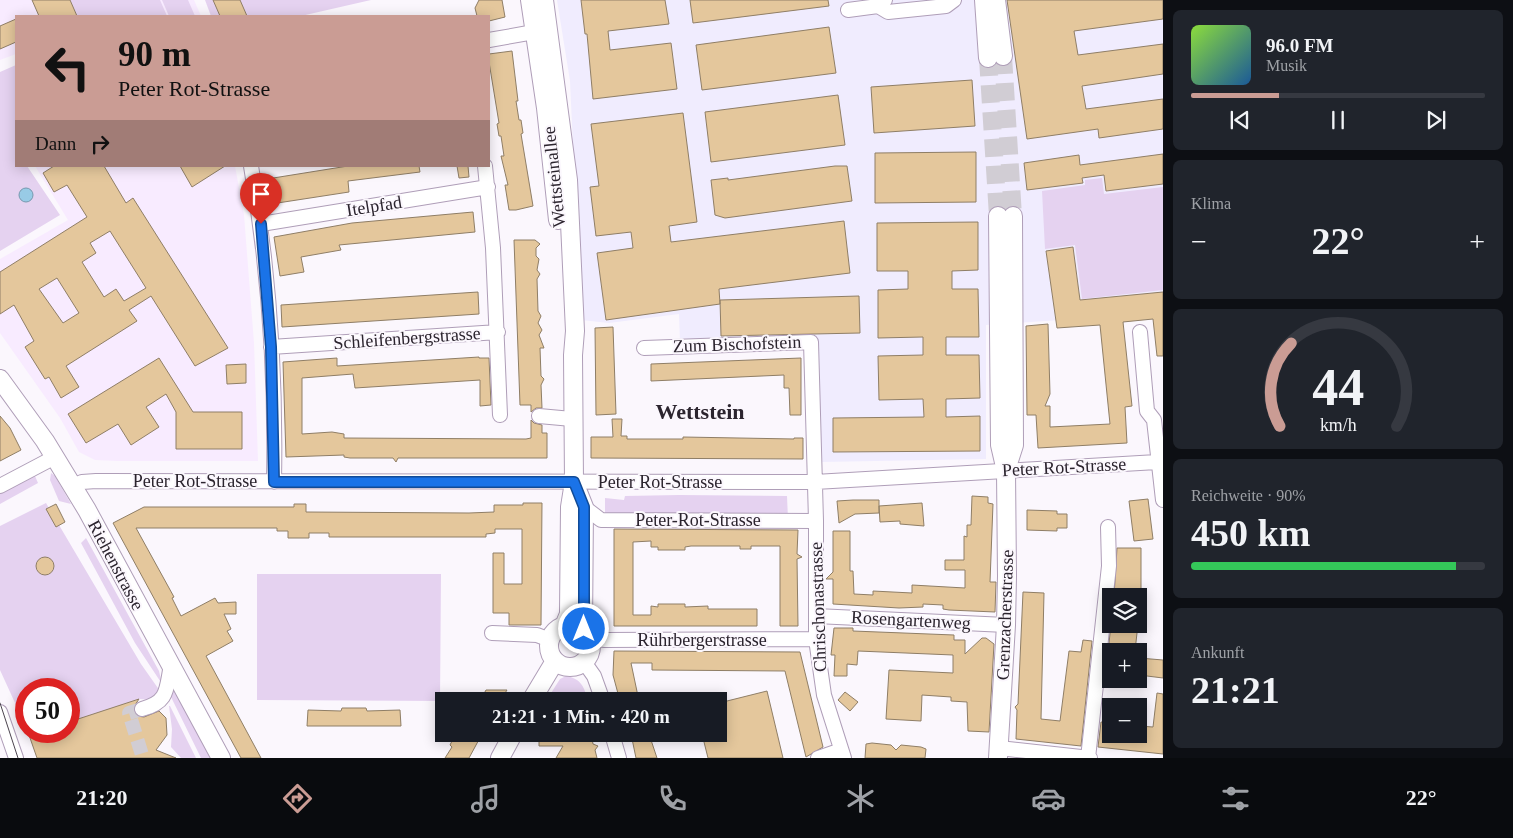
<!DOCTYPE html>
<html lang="de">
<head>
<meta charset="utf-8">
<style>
  :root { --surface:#171b24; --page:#20242c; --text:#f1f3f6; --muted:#9ea1a6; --line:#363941; --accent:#ca9c94 }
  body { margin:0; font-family:Georgia,serif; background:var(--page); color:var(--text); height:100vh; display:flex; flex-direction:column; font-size:19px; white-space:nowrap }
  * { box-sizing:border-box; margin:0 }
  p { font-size:16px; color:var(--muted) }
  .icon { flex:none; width:28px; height:28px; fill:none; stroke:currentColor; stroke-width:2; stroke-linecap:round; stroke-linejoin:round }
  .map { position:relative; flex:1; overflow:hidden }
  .side { display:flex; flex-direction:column; gap:10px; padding:10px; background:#0d0f14; width:350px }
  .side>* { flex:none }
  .top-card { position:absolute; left:15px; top:15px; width:475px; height:152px; border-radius:0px; box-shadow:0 2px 12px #0003; background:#ca9c94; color:#111; overflow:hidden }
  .buttons { position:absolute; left:1102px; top:588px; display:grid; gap:10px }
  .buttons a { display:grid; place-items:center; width:45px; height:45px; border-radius:0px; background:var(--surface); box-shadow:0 2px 12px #0003; font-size:25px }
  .speed { position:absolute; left:15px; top:678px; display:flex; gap:10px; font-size:25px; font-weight:700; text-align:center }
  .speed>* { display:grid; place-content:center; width:65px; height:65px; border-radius:50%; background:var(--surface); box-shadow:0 2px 12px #0003; line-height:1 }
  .speed .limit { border:8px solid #d22; background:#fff; color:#111 }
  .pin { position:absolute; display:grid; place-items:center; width:42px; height:42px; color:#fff; margin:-51px -21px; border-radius:50% 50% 50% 0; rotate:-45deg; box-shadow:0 0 5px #0007 }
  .pin .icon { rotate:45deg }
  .me { position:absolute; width:55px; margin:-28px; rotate:0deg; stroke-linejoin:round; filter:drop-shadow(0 0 4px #0008) }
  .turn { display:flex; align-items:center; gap:18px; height:105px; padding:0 20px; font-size:22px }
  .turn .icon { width:65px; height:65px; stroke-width:2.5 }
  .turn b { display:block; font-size:35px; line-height:42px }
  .then { display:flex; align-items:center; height:48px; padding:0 20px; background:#0003; gap:10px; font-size:19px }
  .big { font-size:38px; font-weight:800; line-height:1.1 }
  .side .widget { flex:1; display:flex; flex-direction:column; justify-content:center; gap:8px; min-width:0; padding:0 18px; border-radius:8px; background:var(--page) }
  .side .dial { align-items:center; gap:0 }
  .dial svg { height:130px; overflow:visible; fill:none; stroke:var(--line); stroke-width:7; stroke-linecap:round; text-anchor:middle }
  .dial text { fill:var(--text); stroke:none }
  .song { display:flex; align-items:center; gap:15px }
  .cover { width:60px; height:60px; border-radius:8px; background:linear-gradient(135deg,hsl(90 70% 55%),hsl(210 70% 35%)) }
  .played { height:5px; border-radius:2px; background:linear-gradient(90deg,var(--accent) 30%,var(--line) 30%) }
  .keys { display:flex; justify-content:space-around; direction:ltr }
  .heat { display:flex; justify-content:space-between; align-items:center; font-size:28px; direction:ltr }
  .charge { height:8px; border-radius:4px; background:linear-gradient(90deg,#34c759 90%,var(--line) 0) }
  .trip { position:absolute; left:435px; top:692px; width:292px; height:50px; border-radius:0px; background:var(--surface); box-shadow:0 2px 12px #0003; font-weight:800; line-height:50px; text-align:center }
  .tabs { display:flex; height:80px; justify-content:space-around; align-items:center; background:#090b0e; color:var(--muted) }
  .tabs .icon { width:35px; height:35px }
  .tabs .selected { color:var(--accent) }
  .tabs b { font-size:22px; color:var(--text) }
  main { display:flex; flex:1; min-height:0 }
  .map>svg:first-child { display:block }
  .industrial { fill:#f0ecfe }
  .built { fill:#f8ebff }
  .green { fill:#e5d2f0 }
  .water { fill:#98cbe6; stroke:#7799af }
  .building { fill:#e4c79c; stroke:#8f7e66; fill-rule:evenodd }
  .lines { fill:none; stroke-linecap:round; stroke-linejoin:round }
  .minor-tunnel { stroke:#d1cdd4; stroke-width:14; stroke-dasharray:14 7; stroke-linecap:butt }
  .major-tunnel { stroke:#d1cdd4; stroke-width:18; stroke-dasharray:18 9; stroke-linecap:butt }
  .minor-casing { stroke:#af9eb8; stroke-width:16 }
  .major-casing { stroke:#af9eb8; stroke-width:20 }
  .minor { stroke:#fff; stroke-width:14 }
  .major { stroke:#fff; stroke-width:18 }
  .tram { stroke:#4b444e; stroke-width:1 }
  .route-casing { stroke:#114b97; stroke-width:12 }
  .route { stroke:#1a73e8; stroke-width:9 }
  .labels { text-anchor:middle; stroke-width:4; stroke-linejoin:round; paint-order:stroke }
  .street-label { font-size:18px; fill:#2b242e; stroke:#fbf7fd }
  .district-label { font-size:22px; font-weight:bold; fill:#2b242e; stroke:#fbf7fd }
</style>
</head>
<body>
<main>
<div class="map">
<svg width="1163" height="758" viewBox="0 0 1163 758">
  <rect width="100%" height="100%" fill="#fbf7fd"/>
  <path class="industrial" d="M557 0H1163V313L986 325V459L821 462 818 339 680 342 679 314 609 323 581 320 570 81Z"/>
  <path class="built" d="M0 0H194L201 16H16V54L0 60Z
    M35 166H235L244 215 254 343 258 461H117L95 460 79 452 60 418 0 333V259L68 220Z"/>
  <path class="green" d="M70 0H160L167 16H77Z
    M162 0H188L195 16H169Z
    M205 0H371L301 16H211Z
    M16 65V166H27L60 215 0 251V72Z
    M1102 178 1104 194 1163 187V290L1082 299 1075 245 1045 249 1042 191 1085 185V180Z
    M51 473 55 476 71 504 59 501 50 480Z
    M35 476 38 483 0 504V494Z
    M679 495 787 496 788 519 605 517V498L624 500 625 496Z
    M46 503 141 664 160 691 153 700 139 699 69 722V689H26V727L0 670V526Z
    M86 538 159 671 162 684 135 643 81 543Z
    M257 574H441L440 701 257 700Z
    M566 676C582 679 584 687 588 701H546L560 679Z
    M173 687 211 758H201L171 697Z
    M169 706H170L196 758H181L171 747 172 729Z"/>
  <path class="water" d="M19 195a7 7 0 1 1 14 0a7 7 0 1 1-14 0Z"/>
  <path class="building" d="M32 0H70L77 16H39Z
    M213 0H240L247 16H220Z
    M479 0H502L505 17 489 21V16H477L475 8Z
    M581 0H665L669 24 608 31 610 50 671 43 677 89 593 99 587 34H585Z
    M690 0H828L829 6 693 23Z
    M1007 0H1163V19L1074 31 1078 55 1163 44V74L1082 86 1086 109 1163 99V129L1099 138 1098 129 1027 139Z
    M16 19V42L0 49V26Z
    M829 27 836 73 702 90 696 45Z
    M512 51 518 101H516L519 120H521L523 133 521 134 533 206 516 210H509L505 185H508L501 156H504L501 136H499L497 124 499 123 489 62V54Z
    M972 80 975 126 874 133 871 87Z
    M838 95 845 145 711 162 705 112Z
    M683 113 697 222 669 226 671 242 844 221 850 273 719 289 720 304 606 320 597 253 633 248 631 232 596 236 590 187 599 186 591 124Z
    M976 152V202L875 203V153Z
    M1163 154V184L1106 191 1104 175 1082 178 1083 183 1027 190 1024 163 1079 155 1080 165Z
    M54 166H104L126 203 133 198 228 348 195 366 151 296 129 310 137 321 66 366 79 387 61 398 49 377 45 379 25 347 34 341 14 305 0 314V272L87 217 67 185 54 192 43 173ZM110 231 146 288 124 301 116 289 104 297 82 262 96 253 90 243ZM57 278 79 313 63 323 39 289Z
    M180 166H225L192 187Z
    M348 166H419L420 172 348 181 349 192 271 204 267 179Z
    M457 166H468L469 177 459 178Z
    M835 166H847L852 201 725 218 715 215 711 180 728 178V180Z
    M473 212 475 232 339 245 341 250 301 257 304 272 280 276 274 237 352 223Z
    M978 222V270L952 271V289H978L979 337H946V355H979L980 398 946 399V417L980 416V451L833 452V418L924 417 923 399 879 400 878 356 923 355V337L878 338V290L908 289V271H877V223Z
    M514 240H535L540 244 536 248V256L539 259 537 270 540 274 537 279 538 311 541 316 538 323 542 330 539 335 544 348H540L541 376 544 379 541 385 542 408H536L531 412V405H520Z
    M1073 247 1080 300 1163 292V356H1157L1153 319 1123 322 1132 406 1125 407 1127 443 1038 448 1036 415H1027L1026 326 1048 324 1050 394 1045 406H1050V427L1110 424 1100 325 1057 328 1046 251Z
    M478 292 479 314 282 327 281 305Z
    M859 296 860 333 721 336 720 300Z
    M613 327 616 414 596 415 595 328Z
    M479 357V358H489L491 405 480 406V380L355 388 353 374 302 378V434L332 432 344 434V438L526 439 531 438V420L534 423 542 425V433H547V458H398L396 462 393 458H350L344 457V455L286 457 283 362 337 358V366Z
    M159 358 193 412H242V449H176V412L166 394 146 407 159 427 131 445 118 424 86 443 68 414Z
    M801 358V415H790L789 388H784V375L651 381V364Z
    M246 364V383L227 384 226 365Z
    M0 416 10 428 21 450 0 461Z
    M612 419H622L621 436H627V439H683V437L794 439V438H803V459L591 458V437H613Z
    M972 496 988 497V503L993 504 990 582H996L995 612 949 610 943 609V605L923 604V607L899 608 833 604V579H826L833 572V531H850V571H853L854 594 873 595V591L912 593V585L965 588V570H945V560H964V536L967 537V525H971Z
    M1148 499 1153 539 1134 541 1129 501Z
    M853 500H879V513L855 514 839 523 837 501Z
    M523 503H542L541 625H509V613H493V553H504V584H522V529H495V533L486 534V537H329V533H309V538H288V531H277V528H136L174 597 172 598 181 616 215 598 218 603 236 602V614H224L231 629 227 631 233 641 206 656 261 758H241L113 523 144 507H294V504H306V512L469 513 494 512V505H523Z
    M922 503 924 526 900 524V521L880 522 879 506Z
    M56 504 65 522 56 527 46 509Z
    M1027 510 1057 511V514H1067V528H1057V531L1027 530Z
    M614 529 798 530 797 554 802 557 797 559 798 626H780V546H751V549H740V546H691L685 547V550H658V547H651V541L633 542V615H651V606L658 607V604H685V607L708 606V609H757V626H614Z
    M1117 548H1141V596H1114Z
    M36 566a9 9 0 1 1 18 0a9 9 0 1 1-18 0Z
    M1023 592 1044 593 1041 719 1060 721 1069 651 1081 652 1083 640 1092 641 1081 746 1016 739 1017 710 1015 707 1018 704Z
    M1111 624H1138L1135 651H1111V673L1106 672Z
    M834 628H853V631L954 635V640H965V654L982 638H986L994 644 989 732 968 731 967 702 951 701V697L922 695 921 721 886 719 889 670 953 673V655L858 651 857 665 847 664V676H834L835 655H831Z
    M614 651 800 652 823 747 806 757 785 671 652 670V663H631L639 701H620L613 675Z
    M1139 658 1163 660V678L1139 675Z
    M486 690H507L500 701H480Z
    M767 691 783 758H708L702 734H719V703Z
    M845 692 858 702 850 711 838 700Z
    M1157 693 1163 694V754L1098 747 1101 722 1111 723V734H1139V726L1153 727Z
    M139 699 133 708 137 716 144 717 159 711 166 718 167 735 156 750 176 758H37L29 735 42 731H69V722Z
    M342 708H366L367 711 400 710 401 726H307L308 710 341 711Z
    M462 734H482L469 758H445L452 747 450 745 454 737 459 740Z
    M539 734H591L593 744 598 746 595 750 597 758H556L563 746H539Z
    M631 734H649L657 758H636Z
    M872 743 891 745 896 750 901 745 921 747 926 749 925 758H865L866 744Z"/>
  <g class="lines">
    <path class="minor-tunnel" d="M142 709 129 713 143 758"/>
    <path class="major-tunnel" d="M1003 56 1013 216
      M988 58 998 216"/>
    <g class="minor-casing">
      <path id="minor" d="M878 6 888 12 946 6 954 0
        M848 10 878 6 885 0
        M489 40 534 32 540 24
        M251 166C269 269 276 377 274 482
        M485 166 493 248 500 415
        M261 224 488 187
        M1140 332 1147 411 1154 420 1163 500
        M271 347 498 332
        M644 348 811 342 816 521V639L824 695 844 758
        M539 416 572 419
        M0 486 55 457
        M73 486 82 482 96 481 815 482 1157 462
        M584 507 601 520 816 521
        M816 616 1006 625
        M492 633 537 635 550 640
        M589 638 605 640 816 639
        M584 662 594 676 603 701
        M142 709C169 702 166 689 171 665
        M0 712 16 758
        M612 734 619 758
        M999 748 1090 758
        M818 758 841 750
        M1088 758 1109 566 1108 527"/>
    </g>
    <g class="major-casing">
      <path id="major" d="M530 0 546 108 558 220
        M544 0 568 180 575 331 573 355 574 482 570 507 569 614 564 626
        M984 0 988 58
        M996 0 1003 56
        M998 216 1000 445 1006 471 1007 576 1006 625 998 758
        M0 379 45 441 87 510 221 758
        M1006 470 1014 445 1013 216
        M574 482 584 507 583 629
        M549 646a21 21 0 1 1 42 0a21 21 0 1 1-42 0Z
        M531 701 555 661
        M500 758 513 734"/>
    </g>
    <use href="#minor" class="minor"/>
    <use href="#major" class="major"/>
    <path class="tram" d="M0 703 18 758"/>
  </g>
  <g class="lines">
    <g class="route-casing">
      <path id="route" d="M261 224 271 347 274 482H574L584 507V629"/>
    </g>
    <use href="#route" class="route"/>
  </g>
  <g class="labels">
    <g class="street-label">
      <text transform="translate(554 177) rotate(-96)" y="6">Wettsteinallee</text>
      <text transform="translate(374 206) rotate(-9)" y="6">Itelpfad</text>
      <text transform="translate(407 338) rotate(-4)" y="6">Schleifenbergstrasse</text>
      <text transform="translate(737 344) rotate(-2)" y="6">Zum Bischofstein</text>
      <text transform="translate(1064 467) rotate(-3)" y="6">Peter Rot-Strasse</text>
      <text x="195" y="487">Peter Rot-Strasse</text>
      <text x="660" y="488">Peter Rot-Strasse</text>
      <text x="698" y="526">Peter-Rot-Strasse</text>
      <text transform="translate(116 565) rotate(62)" y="6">Riehenstrasse</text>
      <text transform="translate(818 607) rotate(-92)" y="6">Chrischonastrasse</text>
      <text transform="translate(1005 615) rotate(-88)" y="6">Grenzacherstrasse</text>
      <text transform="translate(911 620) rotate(3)" y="6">Rosengartenweg</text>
      <text x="702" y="646">Rührbergerstrasse</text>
    </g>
    <g class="district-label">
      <text x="700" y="419">Wettstein</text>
    </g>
  </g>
</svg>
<div class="buttons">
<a><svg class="icon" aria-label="layers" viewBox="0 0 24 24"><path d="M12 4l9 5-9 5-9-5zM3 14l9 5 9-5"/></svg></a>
<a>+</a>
<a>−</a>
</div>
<div class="speed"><div class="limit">50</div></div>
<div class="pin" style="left:261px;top:224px;background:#d93025"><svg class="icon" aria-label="arrive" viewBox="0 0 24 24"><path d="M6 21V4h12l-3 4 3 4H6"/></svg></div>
<svg class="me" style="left:584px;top:629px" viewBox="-20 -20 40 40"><circle r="17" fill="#1a73e8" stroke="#fff" stroke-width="3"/><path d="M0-11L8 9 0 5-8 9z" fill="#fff"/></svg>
<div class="trip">21:21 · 1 Min. · 420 m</div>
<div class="top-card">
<div class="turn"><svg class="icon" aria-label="left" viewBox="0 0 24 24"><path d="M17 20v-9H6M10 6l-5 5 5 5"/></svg><div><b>90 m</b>Peter Rot-Strasse</div></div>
<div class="then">Dann<svg class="icon" aria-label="right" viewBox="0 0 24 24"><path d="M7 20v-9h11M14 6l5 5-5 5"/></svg></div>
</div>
</div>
<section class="side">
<div class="widget">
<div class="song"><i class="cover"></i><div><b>96.0 FM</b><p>Musik</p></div></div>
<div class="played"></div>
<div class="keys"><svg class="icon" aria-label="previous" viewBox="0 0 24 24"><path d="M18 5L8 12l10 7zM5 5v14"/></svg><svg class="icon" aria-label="pause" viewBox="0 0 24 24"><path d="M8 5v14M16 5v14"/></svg><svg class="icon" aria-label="next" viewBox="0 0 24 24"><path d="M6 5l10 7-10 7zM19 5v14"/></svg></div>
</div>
<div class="widget"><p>Klima</p>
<div class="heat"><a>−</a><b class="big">22°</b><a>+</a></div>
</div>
<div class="widget dial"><svg viewBox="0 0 100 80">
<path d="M14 69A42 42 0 1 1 86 69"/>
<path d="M14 69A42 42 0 0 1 21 18" stroke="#ca9c94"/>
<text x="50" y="56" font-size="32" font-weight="700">44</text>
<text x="50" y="72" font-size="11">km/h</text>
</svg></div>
<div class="widget"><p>Reichweite · 90%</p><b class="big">450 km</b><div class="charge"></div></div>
<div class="widget"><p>Ankunft</p><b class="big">21:21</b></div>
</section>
</main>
<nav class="tabs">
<b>21:20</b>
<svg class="icon selected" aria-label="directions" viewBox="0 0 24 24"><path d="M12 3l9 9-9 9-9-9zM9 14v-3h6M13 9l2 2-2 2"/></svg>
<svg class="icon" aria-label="music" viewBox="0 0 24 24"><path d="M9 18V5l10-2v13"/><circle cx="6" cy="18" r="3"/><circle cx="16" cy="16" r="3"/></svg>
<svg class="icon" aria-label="phone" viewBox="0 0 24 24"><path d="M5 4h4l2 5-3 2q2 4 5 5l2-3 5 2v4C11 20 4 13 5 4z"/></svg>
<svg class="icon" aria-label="climate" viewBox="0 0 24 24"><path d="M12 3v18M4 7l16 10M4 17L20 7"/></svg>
<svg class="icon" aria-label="car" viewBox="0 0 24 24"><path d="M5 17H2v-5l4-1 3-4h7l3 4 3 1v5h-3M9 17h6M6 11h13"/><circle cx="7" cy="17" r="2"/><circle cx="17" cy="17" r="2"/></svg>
<svg class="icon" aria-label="filters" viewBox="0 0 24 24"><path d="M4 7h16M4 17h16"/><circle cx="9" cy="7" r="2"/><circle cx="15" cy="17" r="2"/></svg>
<b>22°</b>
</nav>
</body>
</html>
